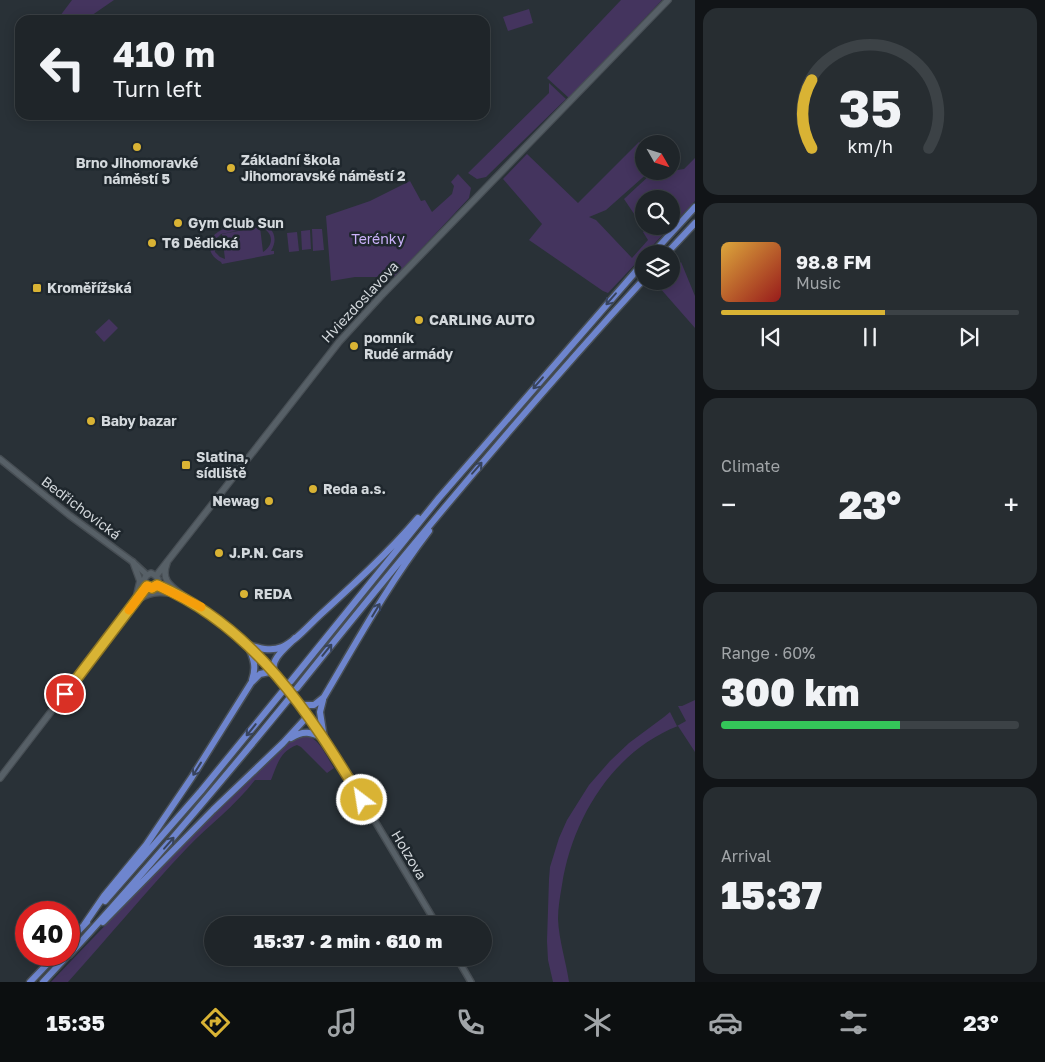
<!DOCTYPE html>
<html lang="en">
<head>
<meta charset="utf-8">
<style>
  :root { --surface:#1f2529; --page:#272d31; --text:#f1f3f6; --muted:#a1a5a8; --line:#3c4246; --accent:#d9b334 }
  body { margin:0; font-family:"Golos Text",sans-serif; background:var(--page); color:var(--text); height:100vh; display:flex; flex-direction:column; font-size:19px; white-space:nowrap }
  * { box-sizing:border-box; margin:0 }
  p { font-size:16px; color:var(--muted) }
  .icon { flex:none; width:28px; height:28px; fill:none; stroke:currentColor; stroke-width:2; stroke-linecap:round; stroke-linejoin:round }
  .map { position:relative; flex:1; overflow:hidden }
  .panel { display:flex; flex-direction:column; gap:8px; padding:8px; background:#111417; width:350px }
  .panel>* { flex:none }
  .top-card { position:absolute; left:15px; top:15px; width:475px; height:105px; border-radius:15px; box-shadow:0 2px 12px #0003,0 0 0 1px var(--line); background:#1f2529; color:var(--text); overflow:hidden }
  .needle { width:32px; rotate:129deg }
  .tools { position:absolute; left:635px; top:135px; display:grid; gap:10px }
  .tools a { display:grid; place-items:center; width:45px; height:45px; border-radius:50%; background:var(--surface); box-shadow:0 2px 12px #0003,0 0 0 1px var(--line); font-size:25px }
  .speed { position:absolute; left:15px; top:901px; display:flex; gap:10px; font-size:25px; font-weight:700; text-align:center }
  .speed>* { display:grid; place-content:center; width:65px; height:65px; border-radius:50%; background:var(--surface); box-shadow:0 2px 12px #0003,0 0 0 1px var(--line); line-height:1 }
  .speed .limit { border:8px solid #d22; background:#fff; color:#111 }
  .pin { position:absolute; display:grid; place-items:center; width:42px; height:42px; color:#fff; margin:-21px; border:2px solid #fff; border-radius:50%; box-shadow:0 1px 5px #0007 }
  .me { position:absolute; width:55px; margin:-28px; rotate:329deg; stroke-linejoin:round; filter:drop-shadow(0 0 4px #0008) }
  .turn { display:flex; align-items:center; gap:18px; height:105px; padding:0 15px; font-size:22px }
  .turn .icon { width:65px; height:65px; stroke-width:2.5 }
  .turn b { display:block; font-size:35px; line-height:42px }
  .big { font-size:38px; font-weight:800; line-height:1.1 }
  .panel .card { flex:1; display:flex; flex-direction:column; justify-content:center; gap:8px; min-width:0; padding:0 18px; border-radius:15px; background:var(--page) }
  .panel .dial { align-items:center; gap:0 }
  .dial svg { height:130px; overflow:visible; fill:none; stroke:var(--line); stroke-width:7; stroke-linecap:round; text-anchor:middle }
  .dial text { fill:var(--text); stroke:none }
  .song { display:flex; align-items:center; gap:15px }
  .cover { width:60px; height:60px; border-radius:8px; background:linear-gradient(135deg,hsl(40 70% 55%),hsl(0 70% 35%)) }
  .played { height:5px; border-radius:2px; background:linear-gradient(90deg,var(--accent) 55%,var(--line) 55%) }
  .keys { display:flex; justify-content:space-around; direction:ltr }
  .heat { display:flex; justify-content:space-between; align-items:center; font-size:28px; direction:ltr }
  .charge { height:8px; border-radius:4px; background:linear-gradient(90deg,#34c759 60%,var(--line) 0) }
  .trip { position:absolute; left:204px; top:916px; width:288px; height:50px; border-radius:25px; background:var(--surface); box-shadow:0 2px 12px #0003,0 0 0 1px var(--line); font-weight:800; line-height:50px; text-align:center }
  .dock { display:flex; height:80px; justify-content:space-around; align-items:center; background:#0c0f10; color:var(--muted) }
  .dock .icon { width:35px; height:35px }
  .dock .current { color:var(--accent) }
  .dock b { font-size:22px; color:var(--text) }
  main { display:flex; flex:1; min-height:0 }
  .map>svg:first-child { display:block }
  .green { fill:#44345e; fill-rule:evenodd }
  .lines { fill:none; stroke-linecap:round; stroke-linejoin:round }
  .tertiary-casing { stroke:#474e54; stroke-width:8 }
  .secondary-casing { stroke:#474e54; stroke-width:8 }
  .trunk-casing { stroke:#474e54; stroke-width:9 }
  .tertiary { stroke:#576067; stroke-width:5 }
  .secondary { stroke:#576067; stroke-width:5.5 }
  .trunk { stroke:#6e85ce; stroke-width:6 }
  .tertiary-bridge-casing { stroke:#474e54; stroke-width:8; stroke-linecap:butt }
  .tertiary-bridge { stroke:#576067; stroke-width:5 }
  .oneway { stroke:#37435d }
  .route-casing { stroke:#8d7422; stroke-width:12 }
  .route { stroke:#d9b334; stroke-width:9 }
  .slow { stroke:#f59e0b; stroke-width:9 }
  .poi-dot { fill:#d9b334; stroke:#1f272d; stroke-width:2 }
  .labels { text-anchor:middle; stroke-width:5; stroke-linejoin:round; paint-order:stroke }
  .poi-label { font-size:14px; font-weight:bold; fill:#d3d8dc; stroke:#1f272d; text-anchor:start }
  .park-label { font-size:14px; fill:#cbb2fa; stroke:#1f272d }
  .street-label { font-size:14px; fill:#d3d8dc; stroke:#1f272d }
</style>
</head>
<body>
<main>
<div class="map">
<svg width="695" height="982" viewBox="0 0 695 982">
  <rect width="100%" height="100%" fill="#293137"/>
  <path class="green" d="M72 0H114L85 20H57Z
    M621 0H662L569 98 547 78Z
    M529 9 533 23 508 31 503 17Z
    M549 83 566 99 486 177 477 179 468 173 549 93Z
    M639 142 644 147V171H650L606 210 589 217 596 220 632 258 648 240 643 232 645 230 624 199 651 174 684 169 695 158V201L671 226V199H644V226H671L608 293 603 291 529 240 542 224 503 179 527 154 578 203Z
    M458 174 471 188 469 198 395 277H355L331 281 326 216 370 201 410 181 421 201 425 200 432 212 452 194 454 186 451 182Z
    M258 223C273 225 279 238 271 251H274V254L222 264 221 262C215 259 210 254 210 247 208 226 244 224 258 223ZM255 227H260L222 234 225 259 220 257 215 252 214 241 221 234ZM260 227C273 231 275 245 263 252Z
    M312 229H322L324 250 313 251Z
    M310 230 311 249 302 250 301 231Z
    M297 232 299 251 289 252 287 233Z
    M681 262 695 296V328L659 287 664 281H671V273Z
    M109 319 118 328 104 342 95 332Z
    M695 700V752L678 726C613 751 572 819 562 885 560 896 558 908 558 919 559 941 566 961 569 982H553L548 960 547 941 549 879 550 867 559 838 567 820 589 785 610 761 629 743 664 717 670 712 677 726 686 721 678 706H682Z
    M304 735C319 737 326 756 334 768L327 773 301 747 297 745C280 751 277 765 271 780H255C235 806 209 825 187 848 146 891 108 938 68 982H51C116 914 181 846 249 781 261 768 286 738 304 735Z"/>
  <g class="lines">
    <g class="tertiary-casing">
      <path id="tertiary" d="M0 459 69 515 133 562 147 575
        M157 585C204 604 240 636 274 672
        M301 705 354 786 437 925
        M457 958 471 982"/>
    </g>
    <g class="secondary-casing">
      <path id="secondary" d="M133 562 140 581 136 598
        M167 563C161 579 169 585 181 594
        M156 576 339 342 382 295 668 0
        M147 587 144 580 146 576 151 573 156 576
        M147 587 152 588 157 585 158 579 156 576
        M139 599C152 590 166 592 181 595
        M0 778 147 587"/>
    </g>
    <g class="trunk-casing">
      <path id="trunk" d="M652 254 695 207
        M666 254 695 223
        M248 645C260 648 270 652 282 647 296 641 308 626 320 615 354 584 388 553 418 518
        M248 645C253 658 257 666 252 680
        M291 681 439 498 644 262
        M297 688C409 548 523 411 644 279
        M323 700 320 712 324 738
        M301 705H314L324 697C357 641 389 583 429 531
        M291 738C303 730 311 732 324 738
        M105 901 201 791 282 692
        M103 922 213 810 283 743 305 719 307 713
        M84 925 104 896 146 845 192 777 251 683 260 674 274 671C270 659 287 647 295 638
        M69 941 87 922
        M69 955C145 872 217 787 288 700
        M30 982 56 955
        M43 982 68 955"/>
    </g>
    <use href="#tertiary" class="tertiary"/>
    <use href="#secondary" class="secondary"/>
    <use href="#trunk" class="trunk"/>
    <g class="tertiary-bridge-casing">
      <path id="tertiary-bridge" d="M276 674 301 705"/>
    </g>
    <use href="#tertiary-bridge" class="tertiary-bridge"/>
  </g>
  <defs><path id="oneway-shaft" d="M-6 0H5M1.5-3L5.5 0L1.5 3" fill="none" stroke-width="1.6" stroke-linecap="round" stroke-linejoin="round" transform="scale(1.25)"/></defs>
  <g class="oneway">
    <use href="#oneway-shaft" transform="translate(611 299) rotate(131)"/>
    <use href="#oneway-shaft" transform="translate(538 383) rotate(131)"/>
    <use href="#oneway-shaft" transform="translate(477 468) rotate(-49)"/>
    <use href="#oneway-shaft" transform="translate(376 610) rotate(-59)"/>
    <use href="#oneway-shaft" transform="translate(327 650) rotate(-51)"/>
    <use href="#oneway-shaft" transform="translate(251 730) rotate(129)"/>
    <use href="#oneway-shaft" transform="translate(197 769) rotate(122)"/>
    <use href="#oneway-shaft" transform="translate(169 843) rotate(-49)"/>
  </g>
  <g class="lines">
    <g class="route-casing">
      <path id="route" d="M65 694 147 586 152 588 157 585C255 627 309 713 362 800"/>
    </g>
    <use href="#route" class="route"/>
    <path class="slow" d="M129 610 147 586 152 588 157 585 201 607"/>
  </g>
  <g class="poi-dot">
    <circle cx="137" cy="147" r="5"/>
    <circle cx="231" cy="168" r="5"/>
    <circle cx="178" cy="223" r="5"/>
    <circle cx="152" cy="243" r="5"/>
    <rect x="32" y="283" width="10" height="10" rx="2.5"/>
    <circle cx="419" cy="320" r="5"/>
    <circle cx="354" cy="346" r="5"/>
    <circle cx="91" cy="421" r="5"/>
    <rect x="181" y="460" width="10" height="10" rx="2.5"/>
    <circle cx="313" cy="489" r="5"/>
    <circle cx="269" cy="501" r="5"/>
    <circle cx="219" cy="553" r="5"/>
    <circle cx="244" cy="594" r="5"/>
  </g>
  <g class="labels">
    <g class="poi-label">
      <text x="241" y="165">Základní škola<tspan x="241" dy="16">Jihomoravské náměstí 2</tspan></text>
      <text x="137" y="168" text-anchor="middle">Brno Jihomoravké<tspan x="137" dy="16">náměstí 5</tspan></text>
      <text x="188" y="228">Gym Club Sun</text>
      <text x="162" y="248">T6 Dědická</text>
      <text x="47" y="293">Kroměřížská</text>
      <text x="429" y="325">CARLING AUTO</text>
      <text x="364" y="343">pomník<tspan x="364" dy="16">Rudé armády</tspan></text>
      <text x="101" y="426">Baby bazar</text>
      <text x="196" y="462">Slatina,<tspan x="196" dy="16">sídliště</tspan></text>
      <text x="323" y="494">Reda a.s.</text>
      <text x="259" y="506" text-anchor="end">Newag</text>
      <text x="229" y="558">J.P.N. Cars</text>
      <text x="254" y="599">REDA</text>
    </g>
    <g class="park-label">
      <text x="378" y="244">Terénky</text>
    </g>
    <g class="street-label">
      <text transform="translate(360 302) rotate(-47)" y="5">Hviezdoslavova</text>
      <text transform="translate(81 508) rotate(37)" y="5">Bedřichovická</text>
      <text transform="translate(409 855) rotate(59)" y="5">Holzova</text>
    </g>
  </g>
</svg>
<div class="tools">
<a><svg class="needle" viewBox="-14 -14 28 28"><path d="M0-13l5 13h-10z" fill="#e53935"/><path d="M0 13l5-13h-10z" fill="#a1a5a8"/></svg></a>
<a><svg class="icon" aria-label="search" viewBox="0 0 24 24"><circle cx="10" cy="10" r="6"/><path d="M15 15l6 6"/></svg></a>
<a><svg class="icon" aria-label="layers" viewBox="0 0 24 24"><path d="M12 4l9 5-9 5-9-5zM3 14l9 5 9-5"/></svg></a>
</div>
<div class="speed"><div class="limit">40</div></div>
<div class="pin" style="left:65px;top:694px;background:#d93025"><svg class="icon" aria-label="arrive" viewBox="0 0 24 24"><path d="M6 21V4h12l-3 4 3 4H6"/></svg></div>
<svg class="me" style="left:362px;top:800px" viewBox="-20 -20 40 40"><circle r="17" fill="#d9b334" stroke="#fff" stroke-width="3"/><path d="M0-11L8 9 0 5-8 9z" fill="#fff"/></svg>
<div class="trip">15:37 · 2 min · 610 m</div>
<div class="top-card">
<div class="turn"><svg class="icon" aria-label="left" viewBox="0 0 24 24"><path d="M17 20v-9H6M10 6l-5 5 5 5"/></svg><div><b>410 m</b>Turn left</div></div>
</div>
</div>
<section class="panel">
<div class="card dial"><svg viewBox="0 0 100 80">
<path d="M14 69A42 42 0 1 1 86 69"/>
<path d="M14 69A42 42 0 0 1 14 27" stroke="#d9b334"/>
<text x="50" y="56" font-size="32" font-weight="700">35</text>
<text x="50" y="72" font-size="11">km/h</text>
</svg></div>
<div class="card">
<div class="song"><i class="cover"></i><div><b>98.8 FM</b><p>Music</p></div></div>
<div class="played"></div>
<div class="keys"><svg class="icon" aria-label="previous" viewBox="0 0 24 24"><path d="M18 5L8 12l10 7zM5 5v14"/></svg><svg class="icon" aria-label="pause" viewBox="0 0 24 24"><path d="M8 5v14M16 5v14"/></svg><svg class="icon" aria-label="next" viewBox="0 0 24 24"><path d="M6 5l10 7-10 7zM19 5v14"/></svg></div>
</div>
<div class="card"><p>Climate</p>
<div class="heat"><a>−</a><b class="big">23°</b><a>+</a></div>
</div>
<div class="card"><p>Range · 60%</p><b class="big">300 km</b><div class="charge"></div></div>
<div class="card"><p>Arrival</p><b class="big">15:37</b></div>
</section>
</main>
<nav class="dock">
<b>15:35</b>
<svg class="icon current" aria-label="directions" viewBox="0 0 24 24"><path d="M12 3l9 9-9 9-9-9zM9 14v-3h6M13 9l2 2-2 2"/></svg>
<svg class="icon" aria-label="music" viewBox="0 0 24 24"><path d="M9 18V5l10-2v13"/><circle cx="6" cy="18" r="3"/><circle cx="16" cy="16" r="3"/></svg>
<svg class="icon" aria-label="phone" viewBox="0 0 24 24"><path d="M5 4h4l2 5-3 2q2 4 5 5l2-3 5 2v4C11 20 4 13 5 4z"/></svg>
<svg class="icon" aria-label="climate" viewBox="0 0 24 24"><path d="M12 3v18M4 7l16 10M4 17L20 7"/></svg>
<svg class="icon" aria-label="car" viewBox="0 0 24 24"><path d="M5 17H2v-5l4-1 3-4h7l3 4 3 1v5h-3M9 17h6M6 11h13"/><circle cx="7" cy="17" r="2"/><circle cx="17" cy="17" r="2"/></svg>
<svg class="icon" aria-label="filters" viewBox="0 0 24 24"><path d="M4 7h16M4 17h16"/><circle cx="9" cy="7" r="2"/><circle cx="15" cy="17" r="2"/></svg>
<b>23°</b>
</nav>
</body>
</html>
